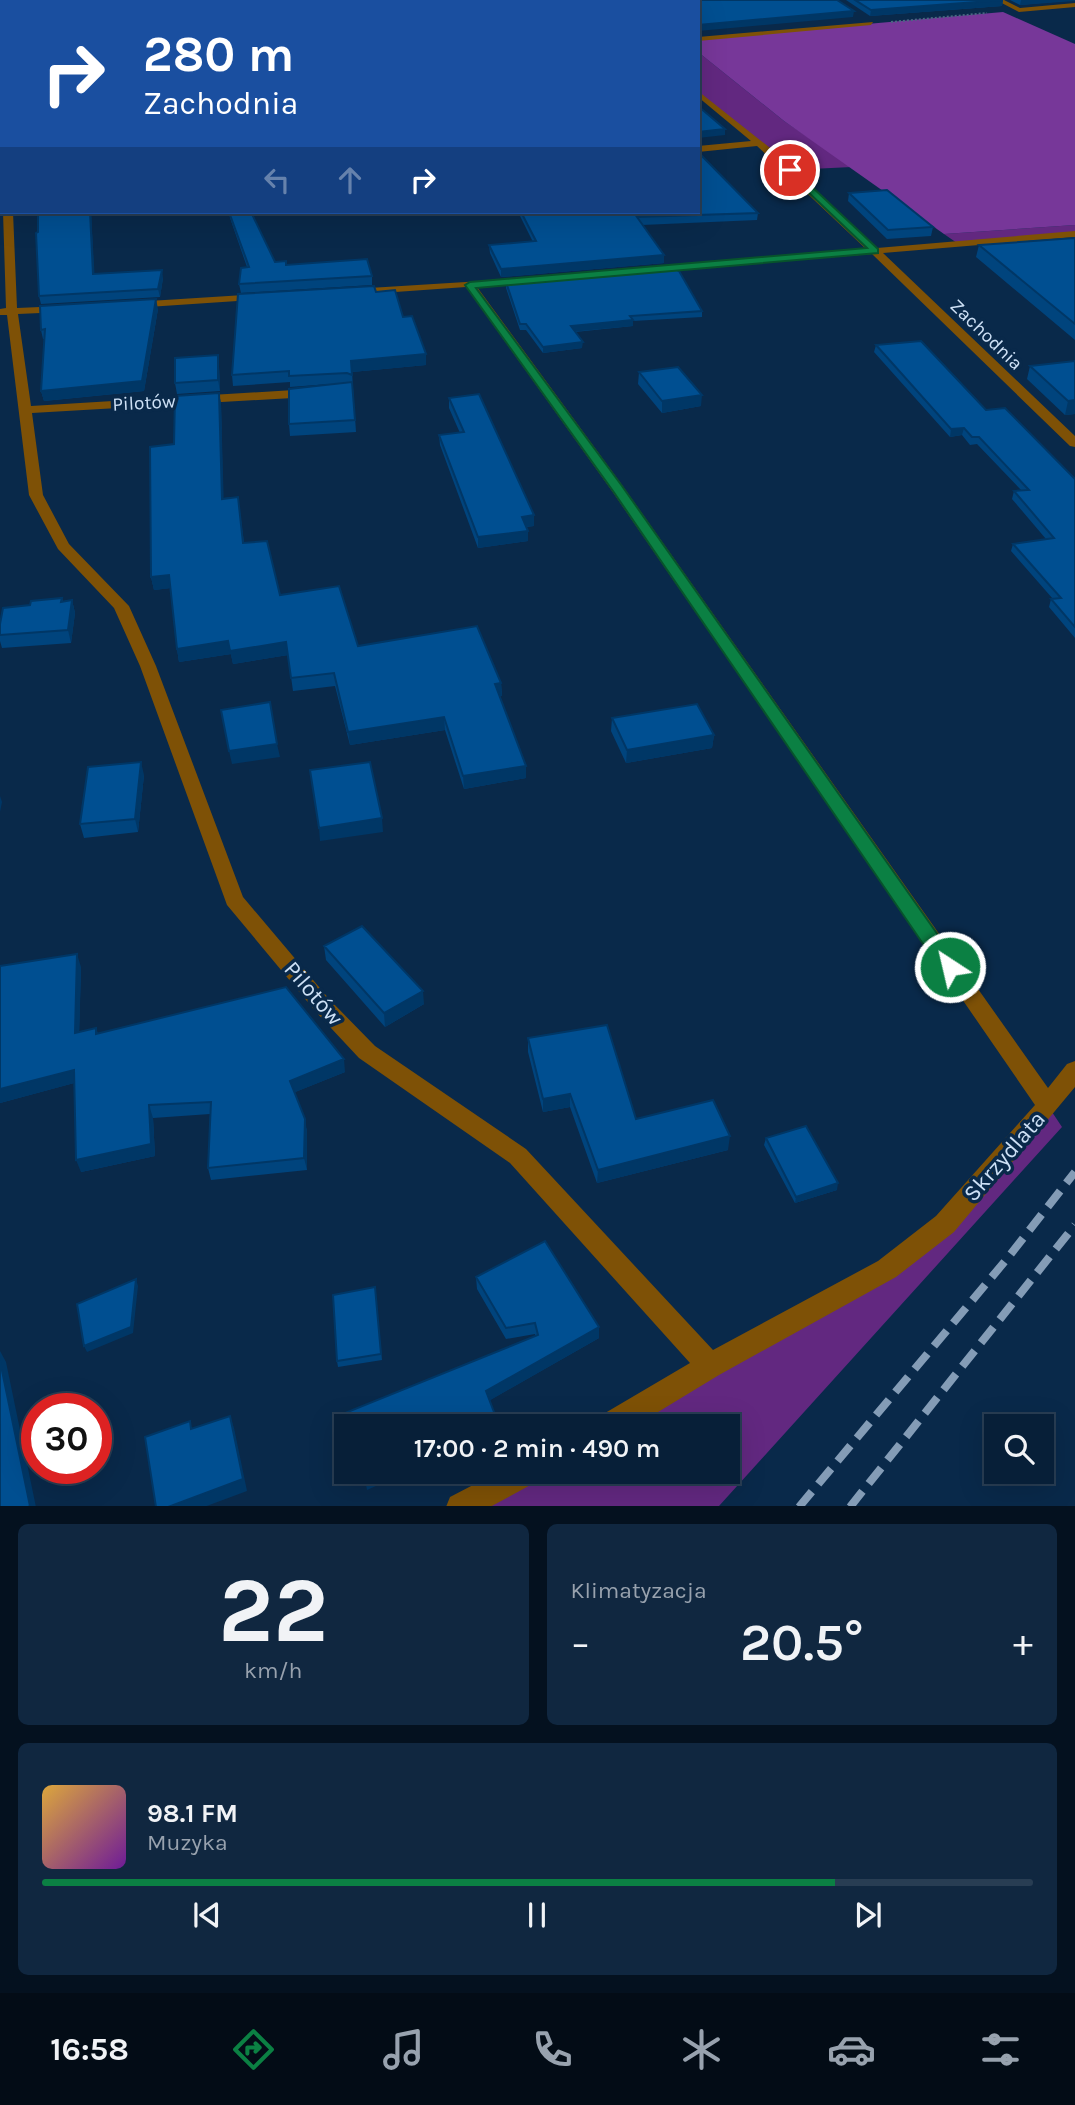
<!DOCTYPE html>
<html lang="pl">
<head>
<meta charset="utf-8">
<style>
  :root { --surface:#071f38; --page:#102740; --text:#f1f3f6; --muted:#98a2ae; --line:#283d53; --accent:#0b8043 }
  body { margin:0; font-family:Karla,sans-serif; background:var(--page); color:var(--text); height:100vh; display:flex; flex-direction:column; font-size:26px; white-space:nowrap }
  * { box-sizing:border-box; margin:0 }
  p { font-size:23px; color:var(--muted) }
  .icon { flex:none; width:38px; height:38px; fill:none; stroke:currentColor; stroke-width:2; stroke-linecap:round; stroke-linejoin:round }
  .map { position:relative; height:1506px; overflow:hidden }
  .panel { display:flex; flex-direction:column; gap:18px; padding:18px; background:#04111f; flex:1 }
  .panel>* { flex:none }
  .banner { position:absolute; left:0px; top:0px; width:700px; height:214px; box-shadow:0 7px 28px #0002,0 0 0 2px var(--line); background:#1a4fa0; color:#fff; overflow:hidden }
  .fabs { position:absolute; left:984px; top:1414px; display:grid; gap:14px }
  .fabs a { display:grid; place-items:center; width:70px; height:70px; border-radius:0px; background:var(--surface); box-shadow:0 7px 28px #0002,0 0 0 2px var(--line); font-size:35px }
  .speed { position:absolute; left:21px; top:1393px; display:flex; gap:14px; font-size:35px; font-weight:700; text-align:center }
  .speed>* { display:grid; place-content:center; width:91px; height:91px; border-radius:50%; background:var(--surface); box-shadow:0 7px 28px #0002,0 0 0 2px var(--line); line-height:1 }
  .speed .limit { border:10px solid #d22; background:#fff; color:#111 }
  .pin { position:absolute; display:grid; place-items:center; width:60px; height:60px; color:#fff; margin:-30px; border:4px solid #fff; border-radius:50%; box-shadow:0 2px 7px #0007 }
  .me { position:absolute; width:77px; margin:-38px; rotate:325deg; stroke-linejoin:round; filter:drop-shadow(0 0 5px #0008) }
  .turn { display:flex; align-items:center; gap:24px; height:147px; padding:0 28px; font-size:32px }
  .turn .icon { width:91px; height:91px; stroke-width:2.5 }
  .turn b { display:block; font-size:49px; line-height:60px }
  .lanes { display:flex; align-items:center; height:66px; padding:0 28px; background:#0003; justify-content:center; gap:35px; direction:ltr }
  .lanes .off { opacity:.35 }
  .big { font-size:52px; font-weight:600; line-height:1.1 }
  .panel .widget { flex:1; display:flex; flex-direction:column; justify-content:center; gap:10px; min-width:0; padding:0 24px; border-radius:10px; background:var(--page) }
  .panel .dial { align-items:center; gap:0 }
  .dial b { font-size:91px; line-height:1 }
  .song { display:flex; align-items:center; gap:21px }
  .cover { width:84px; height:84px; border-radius:10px; background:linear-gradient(135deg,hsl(40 70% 55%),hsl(280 70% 35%)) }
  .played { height:7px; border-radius:4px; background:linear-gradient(90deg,var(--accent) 80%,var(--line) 80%) }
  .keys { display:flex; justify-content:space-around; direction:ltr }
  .heat { display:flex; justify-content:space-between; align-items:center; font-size:38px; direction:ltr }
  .panel .tiles { flex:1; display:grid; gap:18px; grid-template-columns:1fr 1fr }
  .widget:last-child { grid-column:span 2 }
  .trip { position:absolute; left:334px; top:1414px; width:406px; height:70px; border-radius:0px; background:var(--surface); box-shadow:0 7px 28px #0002,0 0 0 2px var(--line); font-weight:600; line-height:70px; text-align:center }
  .tab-bar { display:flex; height:112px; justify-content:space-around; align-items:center; background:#030c16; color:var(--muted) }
  .tab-bar .icon { width:49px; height:49px }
  .tab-bar .selected { color:var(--accent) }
  .tab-bar b { font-size:32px; color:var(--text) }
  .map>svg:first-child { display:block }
  .green { fill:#622880 }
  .forest { fill:#773799 }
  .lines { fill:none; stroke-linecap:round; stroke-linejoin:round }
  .path { stroke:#4b6683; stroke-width:2; stroke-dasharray:2 2; stroke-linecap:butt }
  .minor { fill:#7e5106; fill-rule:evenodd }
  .rail { stroke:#849cb6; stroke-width:8; stroke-dasharray:20 10; stroke-linecap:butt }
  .wall { fill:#00447d }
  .shaded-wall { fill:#003766 }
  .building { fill:#004f91; stroke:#003766; stroke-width:2 }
  .route { fill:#0b8043; stroke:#07532c; stroke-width:2 }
  .labels { text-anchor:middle; stroke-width:7; stroke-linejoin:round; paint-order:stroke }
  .far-street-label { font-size:19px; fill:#cee1f6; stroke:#09294a }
  .street-label { font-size:23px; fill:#cee1f6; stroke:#09294a }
</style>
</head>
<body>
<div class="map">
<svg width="1075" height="1507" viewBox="0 0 1075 1507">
  <rect width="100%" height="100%" fill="#09294a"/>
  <path class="green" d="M698 52 784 121 852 167 790 170 698 93Z
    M1075 225V234L957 243 944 234Z
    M1048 1106 1062 1127 719 1506 460 1507 526 1472H728V1426H610L710 1366 887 1269Z"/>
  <path class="forest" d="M1003 12 1075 44V225L944 234 784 121 698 52V39Z"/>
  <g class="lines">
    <path class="path" d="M891 22 987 13"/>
    <path class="minor" d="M996 0H1004L1020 8 1075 3V7L1019 12Z
      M873 22 871 25 698 41V37Z
      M0 27H2V69H0Z
      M698 91 779 155 877 248 1075 231V237L883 253 1075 436V447L1070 446 872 254 600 276V272L604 271 866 249 757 146 698 152V146L751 141 698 97Z
      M3 212H13L17 308 63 306 69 309 63 312 18 314 31 406 310 389 316 393 310 397 32 413 43 495 69 544 129 606 156 666 243 897 330 1000 375 1046 526 1149 713 1350 878 1261 936 1216 1035 1105 612 491 466 287 353 295 348 292 353 289 531 278V282L527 283 477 287 622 485 1048 1088 1067 1064 1075 1061V1087L954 1232 896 1277 719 1375 635 1426H597L600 1416 690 1363 510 1163 359 1058 316 1012 227 905 140 666 114 608 58 549 29 495 7 315H0V309L6 308Z
      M262 294 267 297 266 299 133 308 127 305 133 302Z
      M498 1472H540L536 1482 490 1507H446L450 1497Z"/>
    <path class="rail" d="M799 1507 1006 1260 1075 1172
      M850 1507 1075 1225"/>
  </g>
  <path class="wall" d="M846 0H1003L1002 6 870 16Z
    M1010 0H1075L1020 5Z
    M849 193 933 227 931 236 887 239 848 201Z
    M38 212H91L94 274 163 278 160 297 41 304 39 296Z
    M229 212 275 262 286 265 372 276V285L241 293 239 284 247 267 230 218Z
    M518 212H698L758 213 757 220 642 225 664 263 501 277 490 253 489 245 533 242Z
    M1075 238V340L976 257 979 245Z
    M506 282 702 311V317L633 321V326L575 332 582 348 543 353 526 330H520L506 288Z
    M376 292 403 317 426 354V365L352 372 356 432 290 436 289 424 330 384 290 387V382L233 386 232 375Z
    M158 309 144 391 44 401 41 391 44 339H43L41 330Z
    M876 345 986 410 1075 479V638L1049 607 1051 599H1053L1011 551 1013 544 1046 539 1012 499 1014 491 1021 490 977 444 970 445 962 435 950 437 874 352Z
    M218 355 219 366 220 391 177 394 175 383Z
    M1075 361V414L1065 415 1027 379 1030 366Z
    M639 372 701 406 662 413 638 384Z
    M219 393 221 404 223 498 238 497 244 543 280 595 358 646 501 683 502 696H500L526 766V778L464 789 445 730 350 745 335 686 293 691 288 655 233 664 231 654 179 662 177 649 170 588 154 590 151 577 174 444Z
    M449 398 534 526 526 527 528 541 478 548 440 445 439 435 460 433 449 408Z
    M62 598 63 601 72 600 75 613 71 643 2 648 0 641V624L30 605Z
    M612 718 714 735 712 748 626 763 611 731Z
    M144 775 138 832 84 838 80 824Z
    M324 946 424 1004 385 1027 326 960Z
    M0 966 81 967 79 1032 96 1028 98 1034 345 1072 295 1092 307 1131V1170L211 1180 208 1168 210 1114 153 1118 155 1156 81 1172 74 1083 0 1103Z
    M528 1038 636 1119 728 1150 597 1183 570 1107 543 1112 528 1052Z
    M766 1138 837 1190 795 1203 764 1145Z
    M476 1277 599 1338 490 1400 497 1420V1426H347L345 1413 535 1336V1334L506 1339 477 1289Z
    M375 1287 382 1360 338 1367 337 1361Z"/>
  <path class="shaded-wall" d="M1003 0 1002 6 870 16 871 10Z
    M1021 0H1075V1L1020 5Z
    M854 11 853 17 698 31V25Z
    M725 129V135L698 138V132Z
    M90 212H91L95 282 93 274Z
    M664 255V263L501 277V269Z
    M162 270 163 278 160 297 158 289Z
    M156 299 158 309 144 391 44 401 41 391Z
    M633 320V326L570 332 571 326Z
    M583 342 582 348 543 353V347Z
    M426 354V365L352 372 353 386 351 361Z
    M218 355 219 366 220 391 218 380Z
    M219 393 221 404 224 510 222 499Z
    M702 395 701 406 662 413V401Z
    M1075 400V414L1065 415 1068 401Z
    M964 428 962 435 950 437 951 429Z
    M534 515V526L522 527V517Z
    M528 531V541L478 548V537Z
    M169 575 172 588 154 590 151 577Z
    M72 600 75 613 71 643 68 630Z
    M228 641 231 654 179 662 177 649Z
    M286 642 288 655 233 664 230 651Z
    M501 683 502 696 495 697V684Z
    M444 717 445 730 350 745 348 732Z
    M714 735 712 748 626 763 627 750Z
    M277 744 280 757 232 764 229 751Z
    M141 762 144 775 138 832 135 819Z
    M526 766V778L464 789 463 776Z
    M0 796 2 802 0 812Z
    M382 818 383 832 320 841 319 828Z
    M77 954 81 967 79 1045 75 1033Z
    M423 991 424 1004 385 1027 384 1013Z
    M344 1059 345 1072 293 1093 290 1081Z
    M74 1070 78 1082 0 1103V1089Z
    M570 1094V1107L543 1112V1099Z
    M149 1105 153 1118 155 1156 81 1172 76 1160Z
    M305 1119 307 1131V1170L304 1158Z
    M730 1136 728 1150 597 1183 598 1170Z
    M838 1183 837 1190 795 1203 796 1197Z
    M136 1279 138 1286 133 1333 87 1352 84 1346Z
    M599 1327V1338L487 1402 486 1391Z
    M0 1351 6 1362 36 1507H28L0 1361Z
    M230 1416 234 1428 247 1491 204 1507H168Z
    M497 1420V1426H483Z
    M381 1472H407L367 1490 365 1479Z"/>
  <path class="building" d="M32 0H123L124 2H32Z
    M232 0H398L399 2H233Z
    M425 0H837L854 11 698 25V2H427Z
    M855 0H1003L871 10Z
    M698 106 725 129 698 132Z
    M698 152 758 213 637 217 664 255 501 269 489 245 536 241 521 212H698Z
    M887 190 933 227 888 230 849 193Z
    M38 212H90L93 274 162 270 158 289 39 296 36 233 38 232Z
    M229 212H251L275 262 286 261V265L367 259 372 276 239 284 241 268 249 267Z
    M1075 238V324L979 245Z
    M672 268 679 271 702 311 630 316 633 320 571 326 583 342 543 347 526 324H520L506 282Z
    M374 286 376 292 395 290 403 317 412 316 426 354 351 361 352 375 347 373 289 376V371L232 375 238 294Z
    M156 299 142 381 41 391 45 329 41 330 40 306Z
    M921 341 986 410 1005 408 1075 479V627L1051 599 1061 598 1013 544 1054 538 1014 491 1029 490 979 437H972L964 428 951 429 876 345Z
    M218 355V380L175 383V358Z
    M1075 361V400L1068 401 1030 366Z
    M678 367 702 395 662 401 639 372Z
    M352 382 355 420 289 424V389Z
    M219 393 222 499 238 497 243 543 267 541 280 595 339 586 358 646 477 626 501 683 495 684 526 766 463 776 444 717 348 732 334 673 291 678 286 642 230 651 228 641 177 649 169 575 151 577 150 447 174 444 175 396Z
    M479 394 534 515 522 517 528 531 478 537 439 435 464 432 449 398Z
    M62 598 61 602 72 600 68 630 0 635V624L3 608 30 605 31 601Z
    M270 702 277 744 229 751 221 710Z
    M697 704 714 735 627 750 612 718Z
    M141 762 135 819 80 824 88 767Z
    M370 762 382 818 319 828 310 770Z
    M362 926 423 991 384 1013 324 946Z
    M77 954 75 1033 96 1028V1034L286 987 344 1059 290 1081 305 1119 304 1158 208 1168 211 1102 149 1105 151 1144 76 1160 74 1070 0 1089V966Z
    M607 1025 636 1119 713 1100 730 1136 598 1170 570 1094 543 1099 528 1038Z
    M806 1126 838 1183 796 1197 766 1138Z
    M545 1241 599 1327 486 1391 497 1420 483 1426H349L345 1413 538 1335 535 1323 506 1328 476 1277Z
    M136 1279 131 1327 84 1346 77 1304Z
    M375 1287 381 1354 337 1361 333 1295Z
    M0 1361 30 1506 28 1507H0Z
    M230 1416 243 1479 168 1507H156L145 1437 190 1421 191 1429Z
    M363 1472H381L365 1479Z"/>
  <path class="route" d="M787 169H793L878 249V253L476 288 622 486 957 962 959 967 950 975 943 973 613 491 465 285 470 282 867 248 787 172Z"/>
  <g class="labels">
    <g class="far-street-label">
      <text transform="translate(987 334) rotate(44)" y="7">Zachodnia</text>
      <text transform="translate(144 402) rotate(-3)" y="7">Pilotów</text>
    </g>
    <g class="street-label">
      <text transform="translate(314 993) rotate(49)" y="8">Pilotów</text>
      <text transform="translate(1004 1156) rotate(-49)" y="8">Skrzydlata</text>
    </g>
  </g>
</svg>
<div class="fabs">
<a><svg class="icon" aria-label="search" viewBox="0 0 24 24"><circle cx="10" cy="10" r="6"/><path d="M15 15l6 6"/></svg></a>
</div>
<div class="speed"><div class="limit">30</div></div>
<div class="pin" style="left:790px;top:170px;background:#d93025"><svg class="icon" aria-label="arrive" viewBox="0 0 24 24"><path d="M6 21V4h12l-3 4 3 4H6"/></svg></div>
<svg class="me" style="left:950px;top:967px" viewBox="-20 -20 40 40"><circle r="17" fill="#0b8043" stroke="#fff" stroke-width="3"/><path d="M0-11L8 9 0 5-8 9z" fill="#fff"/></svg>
<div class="trip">17:00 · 2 min · 490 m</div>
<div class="banner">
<div class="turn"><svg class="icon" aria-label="right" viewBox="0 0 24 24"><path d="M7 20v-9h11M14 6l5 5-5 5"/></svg><div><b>280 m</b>Zachodnia</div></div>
<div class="lanes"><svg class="icon off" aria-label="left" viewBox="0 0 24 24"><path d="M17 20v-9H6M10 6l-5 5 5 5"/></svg><svg class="icon off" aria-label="ahead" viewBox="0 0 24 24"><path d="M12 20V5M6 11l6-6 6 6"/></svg><svg class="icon" aria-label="right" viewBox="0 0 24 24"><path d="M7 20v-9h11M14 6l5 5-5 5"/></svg></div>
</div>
</div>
<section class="panel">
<div class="tiles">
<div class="widget dial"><b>22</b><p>km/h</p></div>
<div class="widget"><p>Klimatyzacja</p>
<div class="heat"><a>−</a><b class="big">20.5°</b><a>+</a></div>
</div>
<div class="widget">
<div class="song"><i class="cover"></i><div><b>98.1 FM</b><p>Muzyka</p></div></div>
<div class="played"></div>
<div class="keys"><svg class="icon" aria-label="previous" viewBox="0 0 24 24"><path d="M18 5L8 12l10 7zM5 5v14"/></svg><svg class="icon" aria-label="pause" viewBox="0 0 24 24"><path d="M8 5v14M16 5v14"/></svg><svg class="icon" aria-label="next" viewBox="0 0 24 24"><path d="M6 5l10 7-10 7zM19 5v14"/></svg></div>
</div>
</div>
</section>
<nav class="tab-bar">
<b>16:58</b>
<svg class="icon selected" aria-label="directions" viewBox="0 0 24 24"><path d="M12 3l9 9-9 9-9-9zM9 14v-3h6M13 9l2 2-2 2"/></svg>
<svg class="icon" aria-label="music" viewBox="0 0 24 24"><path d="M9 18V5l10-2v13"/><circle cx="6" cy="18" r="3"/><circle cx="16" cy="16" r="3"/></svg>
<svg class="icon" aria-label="phone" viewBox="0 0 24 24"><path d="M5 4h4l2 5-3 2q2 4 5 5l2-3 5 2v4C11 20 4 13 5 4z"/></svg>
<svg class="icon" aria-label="climate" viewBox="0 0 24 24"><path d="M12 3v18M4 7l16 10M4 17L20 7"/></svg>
<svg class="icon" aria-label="car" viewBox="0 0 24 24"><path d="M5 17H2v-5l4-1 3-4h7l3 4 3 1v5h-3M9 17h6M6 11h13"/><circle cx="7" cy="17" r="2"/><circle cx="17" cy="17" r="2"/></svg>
<svg class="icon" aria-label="filters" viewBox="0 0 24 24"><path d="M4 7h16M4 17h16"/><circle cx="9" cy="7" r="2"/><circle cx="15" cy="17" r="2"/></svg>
</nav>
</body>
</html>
